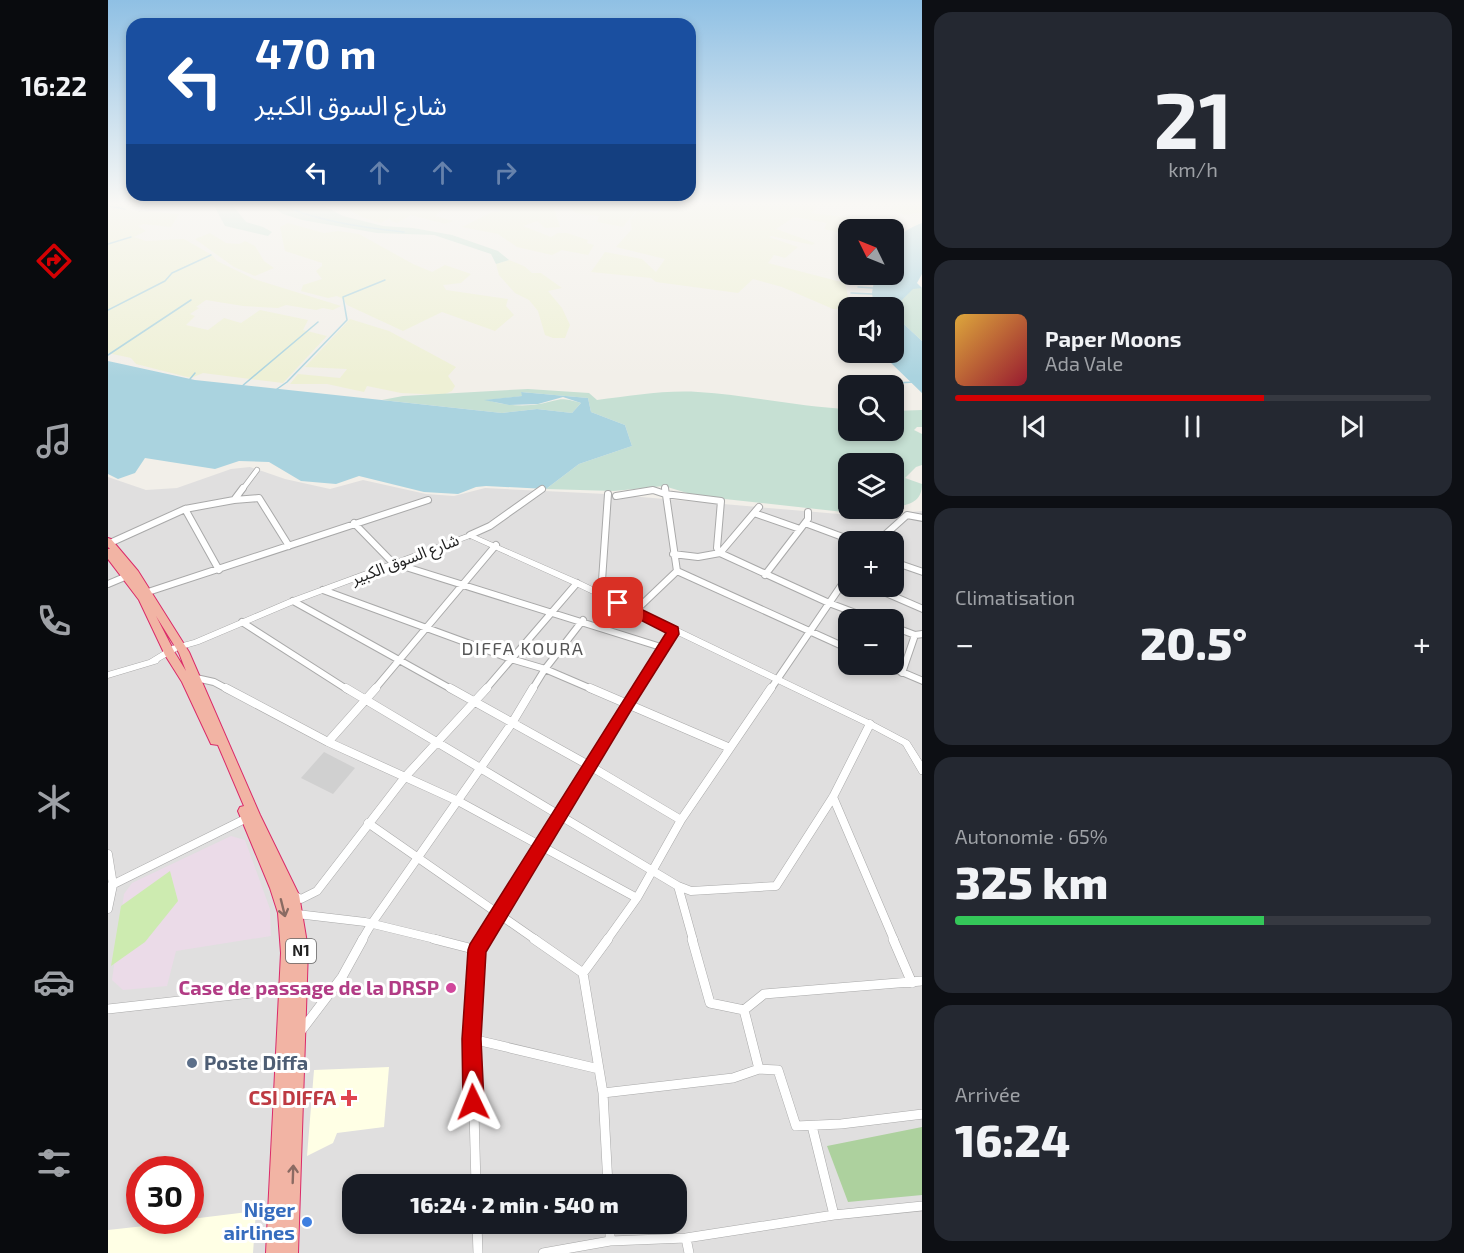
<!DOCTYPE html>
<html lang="fr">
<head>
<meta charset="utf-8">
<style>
  :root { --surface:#171b24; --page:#242831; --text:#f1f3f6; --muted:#9ea1a6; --line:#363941; --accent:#d30103 }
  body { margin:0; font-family:"Exo 2","Noto Sans Arabic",sans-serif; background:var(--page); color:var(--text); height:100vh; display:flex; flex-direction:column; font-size:22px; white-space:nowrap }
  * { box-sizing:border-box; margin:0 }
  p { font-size:20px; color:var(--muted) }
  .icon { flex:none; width:33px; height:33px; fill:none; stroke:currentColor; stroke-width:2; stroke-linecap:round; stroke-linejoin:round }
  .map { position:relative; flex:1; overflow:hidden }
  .drawer { display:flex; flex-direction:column; gap:12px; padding:12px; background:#0d0f14; width:542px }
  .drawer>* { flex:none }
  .hud { position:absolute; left:18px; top:18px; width:570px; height:183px; border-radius:18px; box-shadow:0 3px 9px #0003; background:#1a4fa0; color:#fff; overflow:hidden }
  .needle { width:39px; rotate:313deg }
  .fabs { position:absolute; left:730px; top:219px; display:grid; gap:12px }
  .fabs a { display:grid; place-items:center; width:66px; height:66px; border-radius:12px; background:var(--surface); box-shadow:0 3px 9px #0003; font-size:30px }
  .speed { position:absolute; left:18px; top:1156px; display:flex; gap:12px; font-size:30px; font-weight:700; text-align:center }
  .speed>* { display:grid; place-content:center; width:78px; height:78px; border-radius:50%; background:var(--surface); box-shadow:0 3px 9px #0003; line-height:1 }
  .speed .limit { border:9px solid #d22; background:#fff; color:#111 }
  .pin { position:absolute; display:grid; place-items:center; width:51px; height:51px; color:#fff; margin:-26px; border-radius:12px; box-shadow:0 3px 9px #0006 }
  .me { position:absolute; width:66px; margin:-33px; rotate:358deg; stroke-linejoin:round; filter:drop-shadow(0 0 4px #0008) }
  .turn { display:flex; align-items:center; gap:21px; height:126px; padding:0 30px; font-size:27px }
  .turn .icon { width:78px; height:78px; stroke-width:2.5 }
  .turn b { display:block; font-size:42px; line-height:51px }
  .lanes { display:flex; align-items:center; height:57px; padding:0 30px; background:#0003; justify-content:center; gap:30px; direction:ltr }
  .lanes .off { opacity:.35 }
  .big { font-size:45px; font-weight:800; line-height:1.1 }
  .drawer .tile { flex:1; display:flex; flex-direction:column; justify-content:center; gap:9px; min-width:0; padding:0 21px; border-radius:18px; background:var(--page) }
  .drawer .dial { align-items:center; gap:0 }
  .dial b { font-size:78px; line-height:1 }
  .song { display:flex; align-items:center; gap:18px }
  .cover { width:72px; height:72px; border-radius:9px; background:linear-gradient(135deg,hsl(40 70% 55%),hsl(350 70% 35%)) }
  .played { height:6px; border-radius:3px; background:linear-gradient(90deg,var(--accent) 65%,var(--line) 65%) }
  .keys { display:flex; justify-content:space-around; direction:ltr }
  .heat { display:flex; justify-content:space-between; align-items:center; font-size:33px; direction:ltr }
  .charge { height:9px; border-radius:4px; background:linear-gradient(90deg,#34c759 65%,var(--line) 0) }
  .trip { position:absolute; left:234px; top:1174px; width:345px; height:60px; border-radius:18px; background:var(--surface); box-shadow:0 3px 9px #0003; font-weight:800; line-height:60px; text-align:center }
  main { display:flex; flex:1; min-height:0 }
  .menu { display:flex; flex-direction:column; width:108px; justify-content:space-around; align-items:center; background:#090b0e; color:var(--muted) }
  .menu .icon { width:42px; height:42px }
  .menu .current { color:var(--accent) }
  .menu b { font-size:27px; color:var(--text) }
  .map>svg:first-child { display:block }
  .residential { fill:#e0dfdf; fill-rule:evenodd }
  .industrial { fill:#ebdbe8 }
  .education { fill:#ffffe5 }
  .religious { fill:#d0d0d0 }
  .farmland { fill:#eef0d5 }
  .grass { fill:#cdebb0 }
  .forest { fill:#add19e }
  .wetland { fill:#c6e0d3 }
  .water { fill:#aad3df }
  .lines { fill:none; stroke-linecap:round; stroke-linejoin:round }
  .stream { stroke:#aad3df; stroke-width:1.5 }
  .minor-far3-casing { stroke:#a9a9a9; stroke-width:6 }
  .minor-far2-casing { stroke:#a9a9a9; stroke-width:8 }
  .minor-far1-casing { stroke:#a9a9a9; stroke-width:9 }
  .minor-casing { stroke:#a9a9a9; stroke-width:10 }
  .tertiary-casing { stroke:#a9a9a9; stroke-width:1 }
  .trunk-casing { stroke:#db2a69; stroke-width:2 }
  .minor-far3 { stroke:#fff; stroke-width:4.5 }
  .minor-far2 { stroke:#fff; stroke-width:6 }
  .minor-far1 { stroke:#fff; stroke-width:8 }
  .minor { stroke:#fff; stroke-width:9 }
  .tertiary { fill:#fff; fill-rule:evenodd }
  .trunk { fill:#f2b4a4; fill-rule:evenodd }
  .oneway { stroke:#8a6b63 }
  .route { fill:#d30103; stroke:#890102; stroke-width:1.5 }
  .hotel-dot { fill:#d1479c; stroke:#fff; stroke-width:2 }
  .service-dot { fill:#5c6f8a; stroke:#fff; stroke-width:2 }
  .health-dot { fill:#e0444e; stroke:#fff; stroke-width:2 }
  .shop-dot { fill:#3f7fe0; stroke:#fff; stroke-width:2 }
  .labels { text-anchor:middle; stroke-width:6; stroke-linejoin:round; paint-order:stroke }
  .shield { fill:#fff; stroke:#646464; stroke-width:1.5 }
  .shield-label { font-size:15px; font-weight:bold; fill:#222 }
  .street-label { font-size:16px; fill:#222; stroke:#fff }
  .neighbourhood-label { font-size:18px; letter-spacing:1.5px; fill:#555; stroke:#fff }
  .near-hotel-label { font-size:20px; font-weight:bold; fill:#b23c85; stroke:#fff; text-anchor:end }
  .near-service-label { font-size:20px; font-weight:bold; fill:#4e5e75; stroke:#fff; text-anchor:start }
  .near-health-label { font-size:20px; font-weight:bold; fill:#be3a42; stroke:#fff; text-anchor:end }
  .near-shop-label { font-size:20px; font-weight:bold; fill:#366cbe; stroke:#fff; text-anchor:end }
</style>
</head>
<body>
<main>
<nav class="menu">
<b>16:22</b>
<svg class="icon current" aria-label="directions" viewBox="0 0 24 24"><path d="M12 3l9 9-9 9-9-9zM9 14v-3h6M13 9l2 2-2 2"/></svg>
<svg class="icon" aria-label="music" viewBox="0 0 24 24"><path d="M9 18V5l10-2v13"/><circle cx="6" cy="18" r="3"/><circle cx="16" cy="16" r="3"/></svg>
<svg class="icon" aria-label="phone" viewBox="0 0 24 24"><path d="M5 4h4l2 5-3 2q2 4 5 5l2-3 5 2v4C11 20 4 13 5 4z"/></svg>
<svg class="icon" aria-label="climate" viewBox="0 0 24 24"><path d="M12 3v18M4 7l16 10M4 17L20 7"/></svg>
<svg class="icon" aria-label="car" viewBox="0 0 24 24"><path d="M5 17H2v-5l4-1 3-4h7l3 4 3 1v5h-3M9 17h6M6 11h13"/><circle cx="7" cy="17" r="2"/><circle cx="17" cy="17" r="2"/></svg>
<svg class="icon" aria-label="filters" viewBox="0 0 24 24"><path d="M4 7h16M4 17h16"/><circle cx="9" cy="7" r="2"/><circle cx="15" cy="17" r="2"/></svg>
</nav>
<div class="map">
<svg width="815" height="1253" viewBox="0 0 815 1253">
  <rect width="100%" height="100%" fill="#f2efe9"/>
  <path class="residential" d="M142 467 177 479 222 489 255 480 318 494 346 496 377 488 498 494 754 516 814 511V1253H0V477L38 490 69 488 123 469ZM741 542H786V586H741ZM741 620H786V664H741ZM32 1170H82V1221H32ZM244 1185H568V1224H244Z"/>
  <path class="industrial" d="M123 836 137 840 162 909 163 936 68 951 59 986 15 990 4 980 16 894 24 883Z"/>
  <path class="education" d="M281 1067 276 1127 229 1133 225 1143 199 1156 206 1070Z
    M148 1211 145 1253H0V1230L82 1221 83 1219Z"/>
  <path class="religious" d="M216 752 247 768 225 794 193 778Z"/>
  <path class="farmland" d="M0 202H23V210L71 214 63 227 36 224 30 226 38 231 26 237 38 241 76 239 104 255 109 261 146 279 233 306 225 310 215 308 208 310 178 305 170 308 135 306 98 300 88 307 91 308 82 314 87 316 78 325 100 330 116 318 133 323 152 310 200 320 195 330 219 336 175 383 95 373 83 378 28 364 23 358 0 353Z
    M226 202H338L342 203 327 216 345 221 337 224 303 215 289 223 283 221 282 218 272 223 254 217Z
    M371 202H444L452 227 437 228 429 221 415 226 443 237 450 233H459L480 240 479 243 486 245 480 255 454 250 444 255 409 247 390 234 354 227 384 212 393 211 378 205 365 206Z
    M459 202H564L547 211 530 208 515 227 489 222 491 216 467 213Z
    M576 202H716L720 203 710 206 703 213 753 219 777 227 774 229 741 230V235L716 229 719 223 686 217 668 229 707 243 704 245 663 236 661 237 690 247 677 258 666 255 660 263 737 283 741 301 736 309H725L674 287 645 279 630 293 548 282 543 278 483 272 497 252 534 259 548 272 557 259 508 247 524 229 522 220 530 210 548 213 565 203Z
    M788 202H814V212L798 215 782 210Z
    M180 223 216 233 230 231 251 234 305 264 324 272 337 265 363 274 353 283 335 285 338 290 400 299 398 306 406 315 387 331 334 312 295 331 239 305 235 299 229 296 220 298 193 291 195 285 214 279 208 271 214 266V263L177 251 172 227Z
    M102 233 118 243 131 244 137 241 147 246 156 261 166 268 147 276 126 267 87 239Z
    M401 260 416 266 424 273H433L454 288 440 291 454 308 462 325 457 338H445L437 335 430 311 421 300 407 293 391 275 388 264Z
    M242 319 281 331 348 367 340 376 347 386 344 391 335 395 293 393 259 386 256 392 219 384H182L190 374 232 378 239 369 197 367Z"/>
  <path class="grass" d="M62 871 70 901 37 942 3 966 13 906Z"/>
  <path class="forest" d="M814 1127V1195L740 1202 719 1146Z"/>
  <path class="wetland" d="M104 202H122L138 222 155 227 164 232 160 236 117 226Z
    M158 202H175L192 207H218L235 216 275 226 305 228 344 235 390 251 401 260 388 264 383 254 326 235 269 233 194 220 175 214Z
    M805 288H814V341L786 315 787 307Z
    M420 389 481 393 489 400C522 396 556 390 590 392 641 395 690 407 741 409V430H786V411L814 410V427H809L806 430 814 434V465L808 467 797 478 814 484C814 502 802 504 786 508V464H741V508L783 509 754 514 589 496 556 486 506 491 438 489 471 464 524 446 517 425 483 412 480 398 413 392 415 396 379 400C395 405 414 407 431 404 453 400 450 396 473 403L464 413 429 409 394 413 274 400 295 396Z"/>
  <path class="water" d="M814 223V274L809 283 814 288 805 289 787 307 786 313V308L766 307 764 293 767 275 786 274C786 243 782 236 814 223Z
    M786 315 814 341V393L783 363V353L786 352Z
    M0 361 87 380 394 413 429 409 464 413 473 403 455 397 430 404 401 405 376 400 414 396 413 392 480 398 483 412 517 425 524 446 471 464 438 489 378 486 368 487 350 494 316 492 251 476 228 484 193 481 161 462 131 461 107 469 37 458 27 473 10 479 0 474Z"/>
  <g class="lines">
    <path class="stream" d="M166 202C208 221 251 227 296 232
      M0 206 17 209
      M0 244 23 237
      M750 287 765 288
      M743 293 765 294
      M759 308H772
      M0 310 57 281 64 273 103 255
      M0 355 83 300
      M82 379 87 373
      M788 383 806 382
      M133 387 210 322
      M169 389 179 382 239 320 235 297 277 280"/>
    <g class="minor-far3-casing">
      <path id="minor-far3" d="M557 487V490
        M134 490 149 470"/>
    </g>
    <g class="minor-far2-casing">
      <path id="minor-far2" d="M557 488 569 571 741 649
        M508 496 545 490 557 494 613 501 609 548 612 553 721 603 766 620
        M126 500 151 498 181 546
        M77 509 111 570
        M646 513 692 529
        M246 523 285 563 556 648
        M697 523 748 542
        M362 535 382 526 434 489
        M769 542 799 515 815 518
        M2 543 77 509 126 500 135 488
        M565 554 590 557 612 553 651 507
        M786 562 815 572
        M657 575 700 519V512
        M0 584 19 576
        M762 586 815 609
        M215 590 403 659 437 669 486 690
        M40 592 320 500
        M493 595 500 494
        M185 601 345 690
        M527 611 569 571
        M134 622 240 690
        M786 627 807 635 815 634
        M775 664 815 681
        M794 673 807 635
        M88 678 106 682 121 690
        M266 690 388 545
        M377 690 469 583
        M424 690 437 669 475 620
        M529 690 565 631
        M662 690 741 574"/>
    </g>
    <g class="minor-far1-casing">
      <path id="minor-far1" d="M118 688 220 742 350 801 529 898
        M238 688 570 886 583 891 668 886 725 797 762 724
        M342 688 482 766 573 820
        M482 688 622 748
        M220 742 268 688
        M725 797 786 940
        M260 823 428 940
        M0 854 5 885 0 909
        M570 886 585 940
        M0 887 139 818
        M187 896 193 899 209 891 297 777 379 688
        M189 914 257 922 331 940
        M254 940 264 923 404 723 425 688
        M375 940 530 688
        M499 940 529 898 573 820 663 688"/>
    </g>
    <g class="minor-casing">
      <path id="minor" d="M326 939 369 950
        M426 939 475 973 495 1093 500 1185
        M584 939 602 1003 636 1010 651 1069 670 1070 688 1126 733 1124 815 1114
        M785 939 804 983
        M475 973 500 939
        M0 1009 178 989
        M636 1010 656 994 815 981
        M193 1031 234 977 255 939
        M364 1039 491 1069
        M495 1093 625 1078 651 1069
        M704 1126 726 1215
        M368 1185 364 1039 369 950 376 939
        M369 1224 370 1253
        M502 1224V1241
        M578 1238 581 1253
        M435 1253 502 1241 578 1238 726 1215 815 1206"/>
    </g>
    <g class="tertiary-casing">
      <path id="tertiary" d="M362 533 472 581 765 722 801 741 815 763V774H812L795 745 759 726 466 585 362 538 188 603 91 644 70 650 51 661 50 663 0 678V672L41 660 64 646 86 640 182 599Z"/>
    </g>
    <g class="trunk-casing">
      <path id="trunk" d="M0 538 3 539 30 571 81 652 152 815 191 895 200 949 190 1253H158L173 953 170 913 162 888 130 811 132 807 136 806 110 745 103 744 74 682 57 655 31 600 0 559V549H2L0 547ZM48 616 71 653 78 671 67 653Z"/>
    </g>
    <use href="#minor-far3" class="minor-far3"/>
    <use href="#minor-far2" class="minor-far2"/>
    <use href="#minor-far1" class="minor-far1"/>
    <use href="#minor" class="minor"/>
    <use href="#tertiary" class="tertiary"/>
    <use href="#trunk" class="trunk"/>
  </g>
  <defs><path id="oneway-shaft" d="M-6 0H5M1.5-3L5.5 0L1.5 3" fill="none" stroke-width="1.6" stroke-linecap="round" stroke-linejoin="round" transform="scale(1.5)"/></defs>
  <g class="oneway">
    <use href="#oneway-shaft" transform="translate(175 908) rotate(76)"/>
    <use href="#oneway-shaft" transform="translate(185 1174) rotate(-88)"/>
  </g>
  <linearGradient id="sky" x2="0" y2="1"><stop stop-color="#8fc0e4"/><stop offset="0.54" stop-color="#f9f8f5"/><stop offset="1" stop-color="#f9f8f5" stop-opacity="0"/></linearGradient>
  <rect width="815" height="377" fill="url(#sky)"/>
  <path class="route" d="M510 598 570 627 571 634 525 707 378 952 373 1039 376 1102 373 1109 365 1112 358 1109 355 1102 354 1039 360 950 362 944 558 633 505 606 503 603Z"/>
  <circle class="hotel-dot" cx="343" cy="988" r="6"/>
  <circle class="service-dot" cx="84" cy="1063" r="6"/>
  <path class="health-dot" d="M238 1089h6v6h6v6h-6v6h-6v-6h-6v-6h6z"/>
  <circle class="shop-dot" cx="199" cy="1222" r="6"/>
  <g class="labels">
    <rect class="shield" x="178" y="939" width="30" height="24" rx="4.5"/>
    <g class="shield-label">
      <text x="193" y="956">N1</text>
    </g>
    <g class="street-label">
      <text transform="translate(297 559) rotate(-21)" y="6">شارع السوق الكبير</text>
    </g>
    <g class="neighbourhood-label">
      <text x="415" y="655">DIFFA KOURA</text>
    </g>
    <g class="near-hotel-label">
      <text x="331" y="995">Case de passage de la DRSP</text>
    </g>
    <g class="near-service-label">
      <text x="96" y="1070">Poste Diffa</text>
    </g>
    <g class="near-health-label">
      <text x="228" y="1105">CSI DIFFA</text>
    </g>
    <g class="near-shop-label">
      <text x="187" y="1217">Niger<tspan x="187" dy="23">airlines</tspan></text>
    </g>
  </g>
</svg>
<div class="fabs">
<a><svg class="needle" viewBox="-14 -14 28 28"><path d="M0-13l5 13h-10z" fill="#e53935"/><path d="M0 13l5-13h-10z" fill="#9ea1a6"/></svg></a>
<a><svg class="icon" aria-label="sound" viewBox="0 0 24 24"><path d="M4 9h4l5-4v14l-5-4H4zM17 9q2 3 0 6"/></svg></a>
<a><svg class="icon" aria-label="search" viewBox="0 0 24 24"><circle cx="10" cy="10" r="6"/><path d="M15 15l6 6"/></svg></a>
<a><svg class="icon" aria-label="layers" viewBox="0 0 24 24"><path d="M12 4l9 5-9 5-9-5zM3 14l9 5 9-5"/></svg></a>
<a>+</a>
<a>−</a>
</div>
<div class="speed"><div class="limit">30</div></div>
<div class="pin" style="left:510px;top:603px;background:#d93025"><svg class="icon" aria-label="arrive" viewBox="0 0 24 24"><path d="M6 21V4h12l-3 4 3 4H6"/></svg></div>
<svg class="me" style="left:365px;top:1102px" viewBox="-20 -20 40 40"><path d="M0-17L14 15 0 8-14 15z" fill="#d30103" stroke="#fff" stroke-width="4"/></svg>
<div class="trip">16:24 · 2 min · 540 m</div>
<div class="hud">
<div class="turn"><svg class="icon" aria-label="left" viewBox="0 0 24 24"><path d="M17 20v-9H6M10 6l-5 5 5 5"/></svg><div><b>470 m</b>شارع السوق الكبير</div></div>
<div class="lanes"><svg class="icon" aria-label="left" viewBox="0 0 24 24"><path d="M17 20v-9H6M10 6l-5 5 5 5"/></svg><svg class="icon off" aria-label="ahead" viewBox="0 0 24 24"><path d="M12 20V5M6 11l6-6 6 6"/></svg><svg class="icon off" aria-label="ahead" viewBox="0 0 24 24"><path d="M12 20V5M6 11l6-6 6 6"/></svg><svg class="icon off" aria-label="right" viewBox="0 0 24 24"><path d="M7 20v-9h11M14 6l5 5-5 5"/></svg></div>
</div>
</div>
<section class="drawer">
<div class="tile dial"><b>21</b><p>km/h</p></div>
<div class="tile">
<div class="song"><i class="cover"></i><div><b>Paper Moons</b><p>Ada Vale</p></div></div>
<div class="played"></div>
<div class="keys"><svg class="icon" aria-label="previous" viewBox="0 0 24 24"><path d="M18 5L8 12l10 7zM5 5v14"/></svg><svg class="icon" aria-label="pause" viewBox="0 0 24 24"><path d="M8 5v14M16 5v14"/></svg><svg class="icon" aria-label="next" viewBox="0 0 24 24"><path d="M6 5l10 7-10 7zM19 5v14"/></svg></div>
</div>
<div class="tile"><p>Climatisation</p>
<div class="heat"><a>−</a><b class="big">20.5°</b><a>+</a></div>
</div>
<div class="tile"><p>Autonomie · 65%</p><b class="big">325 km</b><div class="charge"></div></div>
<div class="tile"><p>Arrivée</p><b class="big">16:24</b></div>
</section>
</main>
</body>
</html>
